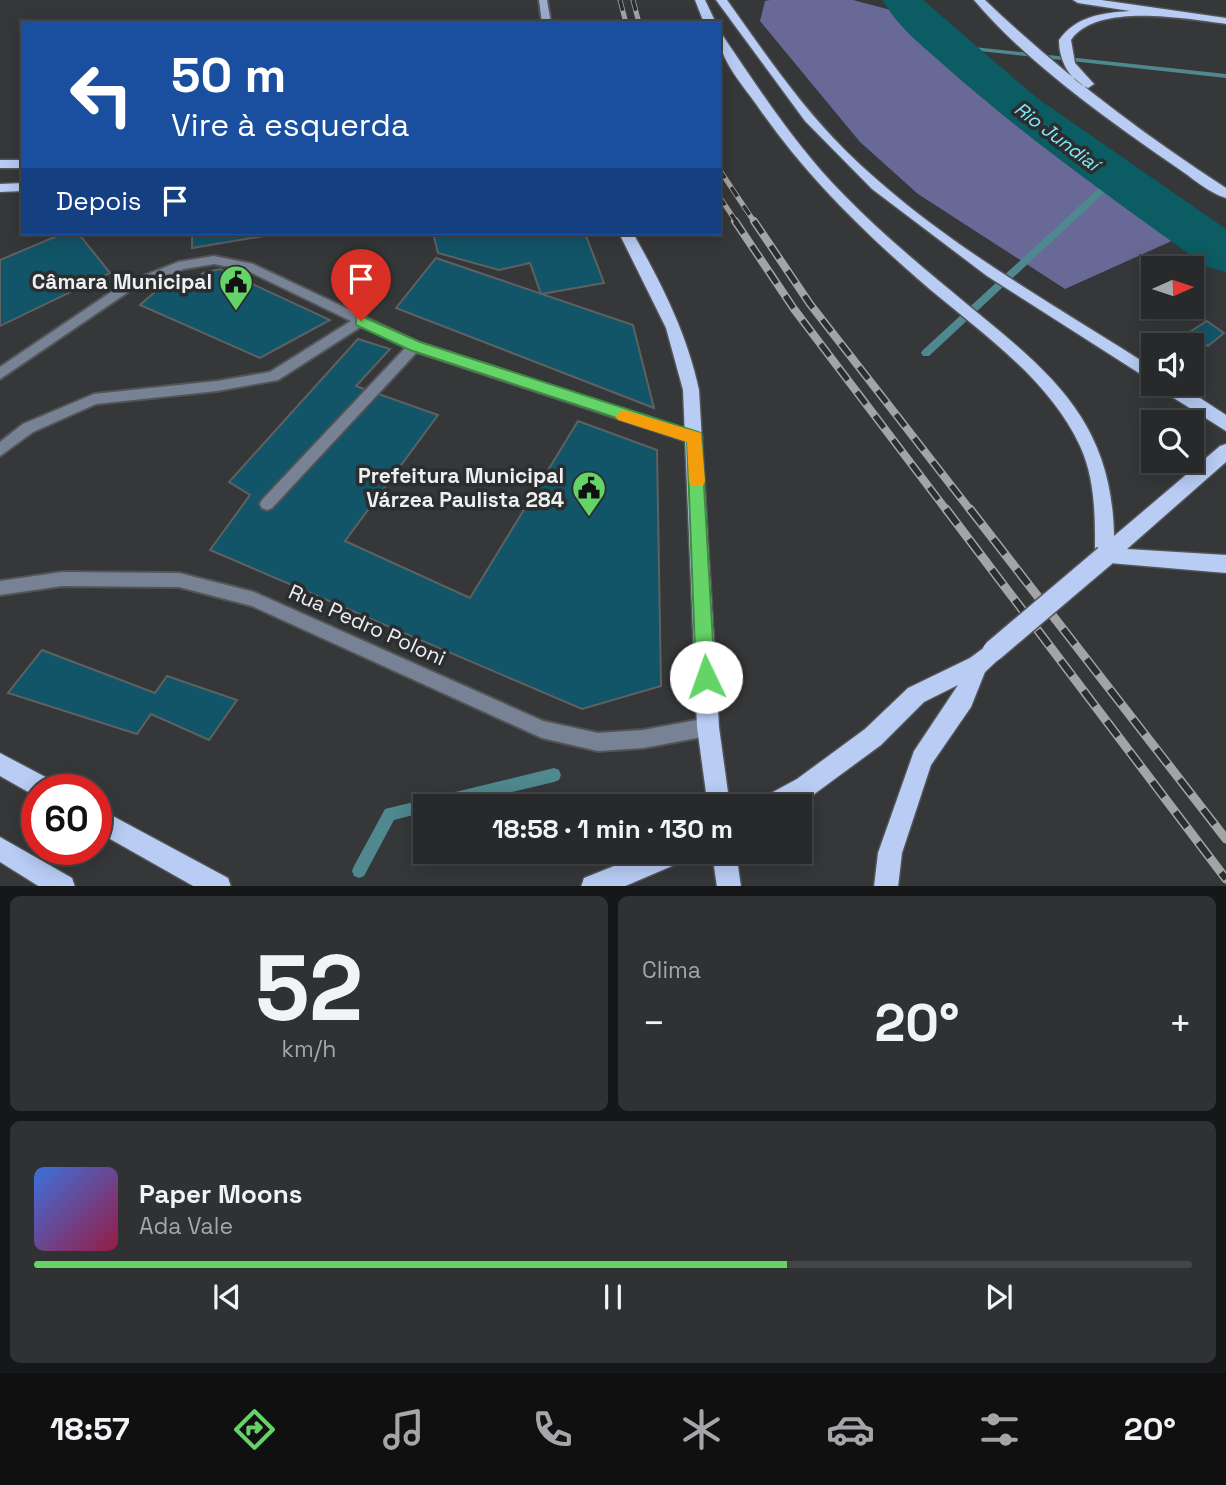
<!DOCTYPE html>
<html lang="pt">
<head>
<meta charset="utf-8">
<style>
  :root { --surface:#28292b; --page:#303133; --text:#f1f3f6; --muted:#a5a6a9; --line:#444547; --accent:#64d468 }
  body { margin:0; font-family:"Space Grotesk",sans-serif; background:var(--page); color:var(--text); height:100vh; display:flex; flex-direction:column; font-size:26px; white-space:nowrap }
  * { box-sizing:border-box; margin:0 }
  p { font-size:23px; color:var(--muted) }
  .icon { flex:none; width:38px; height:38px; fill:none; stroke:currentColor; stroke-width:2; stroke-linecap:round; stroke-linejoin:round }
  .map { position:relative; height:886px; overflow:hidden }
  .details { display:flex; flex-direction:column; gap:10px; padding:10px; background:#161718; flex:1 }
  .details>* { flex:none }
  .guide { position:absolute; left:21px; top:21px; width:700px; height:214px; border-radius:0px; box-shadow:0 4px 18px #0003,0 0 0 2px var(--line); background:#1a4fa0; color:#fff; overflow:hidden }
  .needle { width:46px; rotate:87deg }
  .buttons { position:absolute; left:1141px; top:256px; display:grid; gap:14px }
  .buttons a { display:grid; place-items:center; width:63px; height:63px; border-radius:0px; background:var(--surface); box-shadow:0 4px 18px #0003,0 0 0 2px var(--line); font-size:35px }
  .speed { position:absolute; left:21px; top:774px; display:flex; gap:14px; font-size:35px; font-weight:700; text-align:center }
  .speed>* { display:grid; place-content:center; width:91px; height:91px; border-radius:50%; background:var(--surface); box-shadow:0 4px 18px #0003,0 0 0 2px var(--line); line-height:1 }
  .speed .limit { border:10px solid #d22; background:#fff; color:#111 }
  .pin { position:absolute; display:grid; place-items:center; width:60px; height:60px; color:#fff; margin:-72px -30px; border-radius:50% 50% 50% 0; rotate:-45deg; box-shadow:0 0 7px #0007 }
  .pin .icon { rotate:45deg }
  .me { position:absolute; width:77px; margin:-38px; rotate:357deg; stroke-linejoin:round; filter:drop-shadow(0 0 5px #0008) }
  .turn { display:flex; align-items:center; gap:24px; height:147px; padding:0 35px; font-size:32px }
  .turn .icon { width:91px; height:91px; stroke-width:2.5 }
  .turn b { display:block; font-size:49px; line-height:60px }
  .then { display:flex; align-items:center; height:66px; padding:0 35px; background:#0003; gap:14px; font-size:26px }
  .big { font-size:52px; font-weight:600; line-height:1.1 }
  .details .card { flex:1; display:flex; flex-direction:column; justify-content:center; gap:10px; min-width:0; padding:0 24px; border-radius:10px; background:var(--page) }
  .details .dial { align-items:center; gap:0 }
  .dial b { font-size:91px; line-height:1 }
  .song { display:flex; align-items:center; gap:21px }
  .cover { width:84px; height:84px; border-radius:10px; background:linear-gradient(135deg,hsl(220 70% 55%),hsl(340 70% 35%)) }
  .played { height:7px; border-radius:4px; background:linear-gradient(90deg,var(--accent) 65%,var(--line) 65%) }
  .keys { display:flex; justify-content:space-around; direction:ltr }
  .heat { display:flex; justify-content:space-between; align-items:center; font-size:38px; direction:ltr }
  .details .tiles { flex:1; display:grid; gap:10px; grid-template-columns:1fr 1fr }
  .card:last-child { grid-column:span 2 }
  .trip { position:absolute; left:413px; top:794px; width:399px; height:70px; border-radius:0px; background:var(--surface); box-shadow:0 4px 18px #0003,0 0 0 2px var(--line); font-weight:600; line-height:70px; text-align:center }
  .tabs { display:flex; height:112px; justify-content:space-around; align-items:center; background:#101011; color:var(--muted) }
  .tabs .icon { width:49px; height:49px }
  .tabs .active { color:var(--accent) }
  .tabs b { font-size:32px; color:var(--text) }
  .map>svg:first-child { display:block }
  .forest { fill:#696997 }
  .lines { fill:none; stroke-linecap:round; stroke-linejoin:round }
  .stream { fill:#4f888e; fill-rule:evenodd }
  .river { fill:#0b5c63; fill-rule:evenodd }
  .building { fill:#125468; stroke:#5e6162; stroke-width:2 }
  .lane-casing { stroke:#535456; stroke-width:4 }
  .secondary-casing { stroke:#535456; stroke-width:4 }
  .primary-casing { stroke:#535456; stroke-width:3 }
  .lane { fill:#788295; fill-rule:evenodd }
  .secondary { fill:#9caccb; fill-rule:evenodd }
  .primary { fill:#b8ccf4; fill-rule:evenodd }
  .rail-far2-casing { stroke:#a3a4a6; stroke-width:5 }
  .rail-far1-casing { stroke:#a3a4a6; stroke-width:8 }
  .rail-casing { stroke:#a3a4a6; stroke-width:9 }
  .rail-far2 { stroke:#2b2d2f; stroke-width:3.5; stroke-dasharray:11; stroke-linecap:butt }
  .rail-far1 { stroke:#2b2d2f; stroke-width:5; stroke-dasharray:15; stroke-linecap:butt }
  .rail { stroke:#2b2d2f; stroke-width:6; stroke-dasharray:19; stroke-linecap:butt }
  .primary-bridge-casing { stroke:#535456; stroke-width:24; stroke-linecap:butt }
  .primary-bridge { stroke:#b8ccf4; stroke-width:21 }
  .route { fill:#64d468; stroke:#418a44; stroke-width:2 }
  .slow { fill:#f59e0b }
  .labels { text-anchor:middle; stroke-width:7; stroke-linejoin:round; paint-order:stroke }
  .far-water-label { font-size:19px; font-style:italic; fill:#7febf6; stroke:#2b2d2f }
  .poi-label { font-size:21px; font-weight:bold; fill:#eeeff1; stroke:#2b2d2f; text-anchor:end }
  .street-label { font-size:21px; fill:#eeeff1; stroke:#2b2d2f }
</style>
</head>
<body>
<div class="map">
<svg width="1226" height="887" viewBox="0 0 1226 887">
  <rect width="100%" height="100%" fill="#353739"/>
  <path class="forest" d="M770 0H853L902 13 922 43 957 64 1048 139 1185 235 1065 289 918 194 860 142 760 21 765 1Z"/>
  <g class="lines">
    <path class="stream" d="M946 44 1226 74V78L944 47V45Z
      M1115 175 1119 178 1118 180 929 356H923L921 353 923 350 1112 176Z
      M554 768 559 770 561 775 559 780 554 782 449 807H425V812L394 820 364 876 359 878 354 876 352 871 354 866 385 809Z"/>
    <path class="river" d="M883 0H923L1037 98 1226 229V272L1207 267C1118 203 1027 139 945 66 924 47 896 26 883 0Z"/>
  </g>
  <path class="building" d="M64 233H78L110 273 0 326V260Z
    M192 233H282L192 248Z
    M433 233H585L604 283 541 294 530 263 499 270 438 253Z
    M436 258 633 325 654 408 396 308Z
    M220 269 330 320 260 358 140 305 173 276 194 282 203 273Z
    M1207 321 1224 333 1208 346 1188 333Z
    M358 339 390 349 356 386 438 415 345 541 470 598 578 421 657 450 661 686 582 709 210 550 250 495 229 482Z
    M42 650 155 693 167 676 237 700 209 740 151 714 137 734 8 693Z"/>
  <g class="lines">
    <g class="lane-casing">
      <path id="lane" d="M214 256 253 264 420 343 700 434 702 438 700 442 695 444 417 352 272 508 267 510 262 508 260 504 262 500 406 347 362 326 278 380 217 391 96 404 33 432 0 456V442L23 424 94 394 217 381 270 372 351 321 246 270 214 264 184 269 131 290 0 379V367L123 284 178 262Z
        M62 572 179 573 254 592 543 721 598 733 643 730 708 718 714 721 717 727 714 733 708 736 643 748 598 751 542 738 252 606 179 587 62 586 0 595V581Z"/>
    </g>
    <g class="secondary-casing">
      <path id="secondary" d="M539 0H547L551 23H542Z"/>
    </g>
    <g class="primary-casing">
      <path id="primary" d="M695 0H705L716 23H704Z
        M716 0H727C764 52 800 105 845 150 935 239 1048 301 1153 368V382L987 276 872 189 805 121Z
        M974 0H985C1059 71 1140 132 1226 188V198C1209 193 1191 177 1176 167 1109 121 1026 62 974 0Z
        M1073 0H1101L1226 18V24C1187 19 1097 2 1071 40L1075 63 1094 84 1088 88C1069 80 1059 60 1059 40 1076 16 1102 13 1130 11L1078 3Z
        M719 35 723 36C761 92 797 148 845 196 883 235 926 270 968 305 1051 373 1112 421 1114 536L1220 446 1226 444V462L1127 549 1226 555V573L1098 562 1095 556C1095 519 1096 481 1080 446 1047 375 975 329 918 279 857 226 802 171 756 104 742 84 719 59 719 35Z
        M0 160H23V168H0Z
        M23 183V191L0 192V184Z
        M619 233H633C661 283 687 333 699 390L719 727 730 807H708L697 727 683 390 666 328Z
        M1156 383H1177L1226 415V431L1158 388Z
        M993 641 1000 644 1003 651 1000 658 985 672 971 707 931 765 902 853 898 887H874L878 853 914 751 958 685 924 702 881 745 813 795 791 807H757L760 799 797 779 865 729 908 688 970 658Z
        M0 753 53 781 56 789H37V797L0 776Z
        M96 807 228 878 231 887H195L96 831Z
        M0 837 72 878 75 887H40L0 862Z
        M649 852H690L686 860 623 887H581L584 878Z
        M712 852H736L741 887H717Z"/>
    </g>
    <use href="#lane" class="lane"/>
    <use href="#secondary" class="secondary"/>
    <use href="#primary" class="primary"/>
    <g class="rail-far2-casing">
      <path id="rail-far2" d="M620 0 626 23
        M633 0 639 23
        M719 169 755 223
        M719 196 737 223"/>
    </g>
    <g class="rail-far1-casing">
      <path id="rail-far1" d="M735 221 794 309 947 511
        M754 221 810 304 971 511"/>
    </g>
    <g class="rail-casing">
      <path id="rail" d="M946 509 1226 879
        M970 509 1226 839"/>
    </g>
    <use href="#rail-far2" class="rail-far2"/>
    <use href="#rail-far1" class="rail-far1"/>
    <use href="#rail" class="rail"/>
    <g class="primary-bridge-casing">
      <path id="primary-bridge" d="M993 651 1105 556"/>
    </g>
    <use href="#primary-bridge" class="primary-bridge"/>
  </g>
  <path class="route" d="M361 316 420 342 701 433 715 677 712 684 706 687 699 684 696 677 687 441 410 350 356 325V317Z"/>
  <path class="slow" d="M623 410 701 433 705 481 703 486H691L689 481 687 442 618 420 615 416Z"/>
  <defs>
    <g id="civic-pin" transform="scale(1.75)"><path d="M0 17L-7.5 6A9.5 9.5 0 1 1 7.5 6Z" fill="#64d468" stroke="#2b2d2f"/><path d="M-.6-6.5H3V-4.5H.6V-3L4-1V1h2V6H-6V1h2V-1L-.6-3ZM-1.2 2.5V6h2.4V2.5Z" fill="#111"/></g>
  </defs>
  <g fill-rule="evenodd">
    <use href="#civic-pin" x="236" y="282"/>
    <use href="#civic-pin" x="589" y="488"/>
  </g>
  <g class="labels">
    <g class="far-water-label">
      <text transform="translate(1057 136) rotate(37)" y="7">Rio Jundiaí</text>
    </g>
    <g class="poi-label">
      <text x="212" y="289">Câmara Municipal</text>
      <text x="564" y="483">Prefeitura Municipal<tspan x="564" dy="24">Várzea Paulista 284</tspan></text>
    </g>
    <g class="street-label">
      <text transform="translate(367 625) rotate(24)" y="7">Rua Pedro Poloni</text>
    </g>
  </g>
</svg>
<div class="buttons">
<a><svg class="needle" viewBox="-14 -14 28 28"><path d="M0-13l5 13h-10z" fill="#e53935"/><path d="M0 13l5-13h-10z" fill="#a5a6a9"/></svg></a>
<a><svg class="icon" aria-label="sound" viewBox="0 0 24 24"><path d="M4 9h4l5-4v14l-5-4H4zM17 9q2 3 0 6"/></svg></a>
<a><svg class="icon" aria-label="search" viewBox="0 0 24 24"><circle cx="10" cy="10" r="6"/><path d="M15 15l6 6"/></svg></a>
</div>
<div class="speed"><div class="limit">60</div></div>
<div class="pin" style="left:361px;top:321px;background:#d93025"><svg class="icon" aria-label="arrive" viewBox="0 0 24 24"><path d="M6 21V4h12l-3 4 3 4H6"/></svg></div>
<svg class="me" style="left:706px;top:677px" viewBox="-20 -20 40 40"><circle r="19" fill="#fff"/><path d="M0-13L10 11 0 6-10 11z" fill="#64d468"/></svg>
<div class="trip">18:58 · 1 min · 130 m</div>
<div class="guide">
<div class="turn"><svg class="icon" aria-label="left" viewBox="0 0 24 24"><path d="M17 20v-9H6M10 6l-5 5 5 5"/></svg><div><b>50 m</b>Vire à esquerda</div></div>
<div class="then">Depois<svg class="icon" aria-label="arrive" viewBox="0 0 24 24"><path d="M6 21V4h12l-3 4 3 4H6"/></svg></div>
</div>
</div>
<section class="details">
<div class="tiles">
<div class="card dial"><b>52</b><p>km/h</p></div>
<div class="card"><p>Clima</p>
<div class="heat"><a>−</a><b class="big">20°</b><a>+</a></div>
</div>
<div class="card">
<div class="song"><i class="cover"></i><div><b>Paper Moons</b><p>Ada Vale</p></div></div>
<div class="played"></div>
<div class="keys"><svg class="icon" aria-label="previous" viewBox="0 0 24 24"><path d="M18 5L8 12l10 7zM5 5v14"/></svg><svg class="icon" aria-label="pause" viewBox="0 0 24 24"><path d="M8 5v14M16 5v14"/></svg><svg class="icon" aria-label="next" viewBox="0 0 24 24"><path d="M6 5l10 7-10 7zM19 5v14"/></svg></div>
</div>
</div>
</section>
<nav class="tabs">
<b>18:57</b>
<svg class="icon active" aria-label="directions" viewBox="0 0 24 24"><path d="M12 3l9 9-9 9-9-9zM9 14v-3h6M13 9l2 2-2 2"/></svg>
<svg class="icon" aria-label="music" viewBox="0 0 24 24"><path d="M9 18V5l10-2v13"/><circle cx="6" cy="18" r="3"/><circle cx="16" cy="16" r="3"/></svg>
<svg class="icon" aria-label="phone" viewBox="0 0 24 24"><path d="M5 4h4l2 5-3 2q2 4 5 5l2-3 5 2v4C11 20 4 13 5 4z"/></svg>
<svg class="icon" aria-label="climate" viewBox="0 0 24 24"><path d="M12 3v18M4 7l16 10M4 17L20 7"/></svg>
<svg class="icon" aria-label="car" viewBox="0 0 24 24"><path d="M5 17H2v-5l4-1 3-4h7l3 4 3 1v5h-3M9 17h6M6 11h13"/><circle cx="7" cy="17" r="2"/><circle cx="17" cy="17" r="2"/></svg>
<svg class="icon" aria-label="filters" viewBox="0 0 24 24"><path d="M4 7h16M4 17h16"/><circle cx="9" cy="7" r="2"/><circle cx="15" cy="17" r="2"/></svg>
<b>20°</b>
</nav>
</body>
</html>
